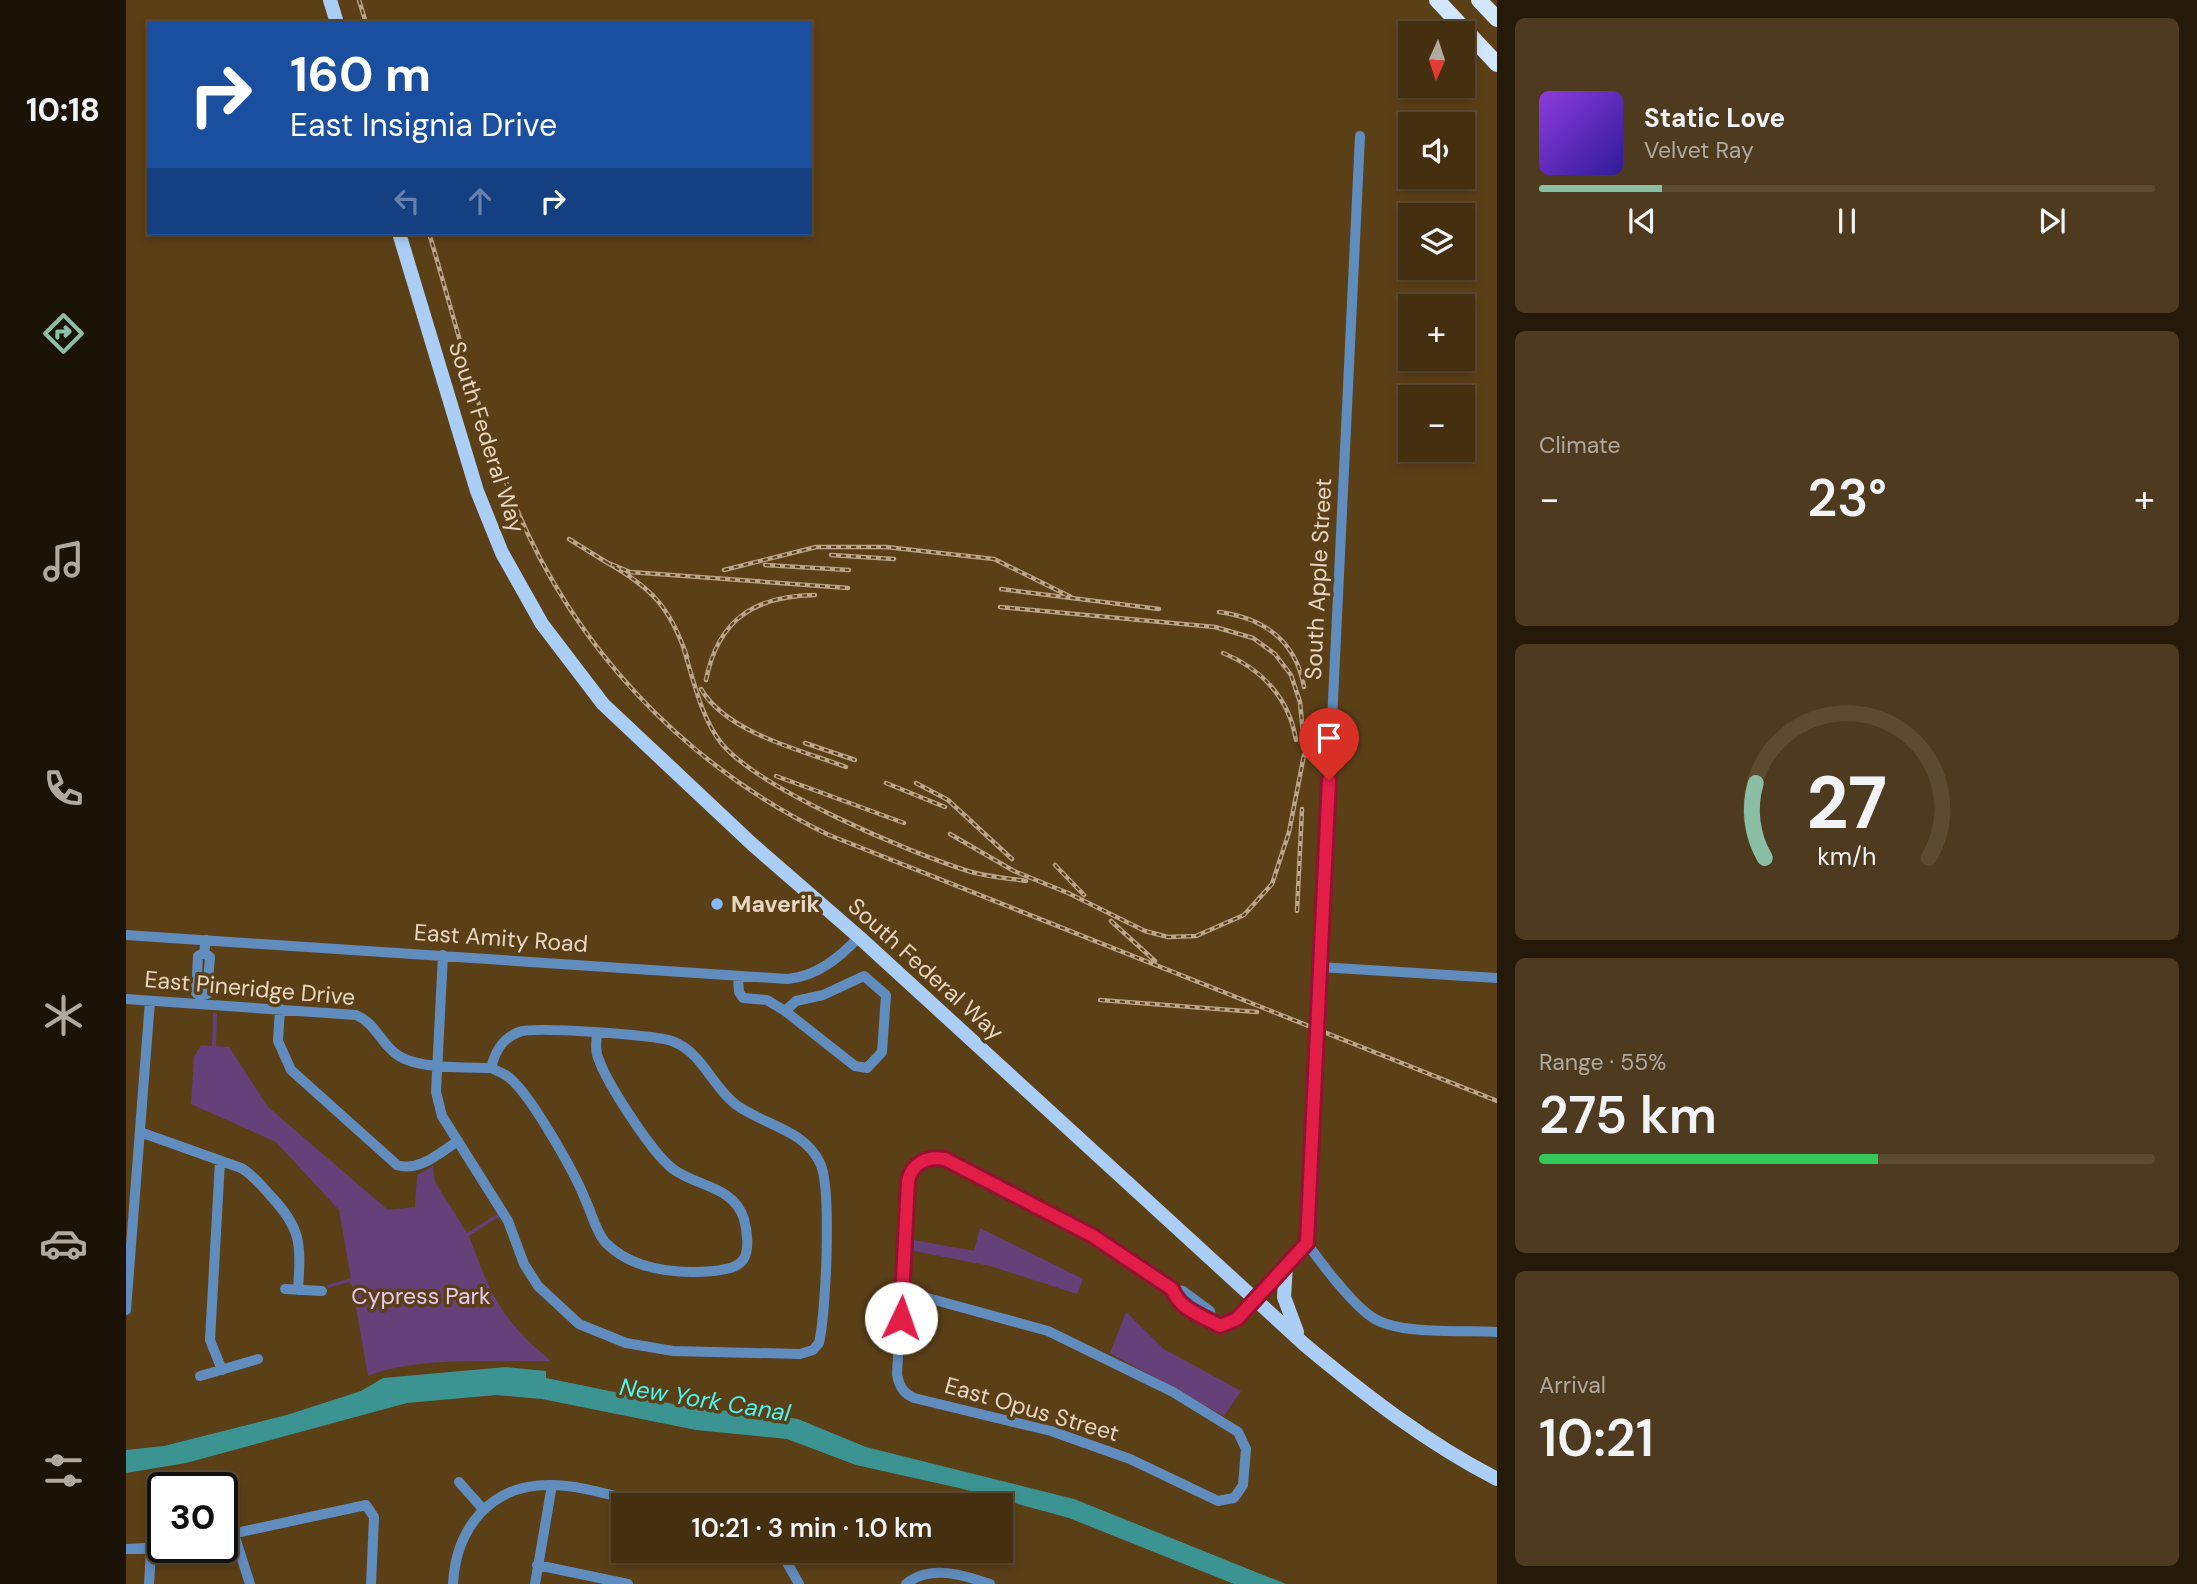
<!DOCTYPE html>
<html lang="en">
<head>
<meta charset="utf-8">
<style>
  :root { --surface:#442f11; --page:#4e3b1f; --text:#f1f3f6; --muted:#afa99f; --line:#5c4a31; --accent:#8abfa5 }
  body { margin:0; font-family:"DM Sans",sans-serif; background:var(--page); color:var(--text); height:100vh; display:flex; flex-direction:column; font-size:26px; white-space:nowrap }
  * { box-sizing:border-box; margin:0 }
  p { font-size:23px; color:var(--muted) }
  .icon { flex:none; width:38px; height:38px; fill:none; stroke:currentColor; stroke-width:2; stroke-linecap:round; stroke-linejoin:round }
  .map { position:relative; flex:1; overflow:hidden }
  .sheet { display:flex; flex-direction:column; gap:18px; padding:18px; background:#251a09; width:700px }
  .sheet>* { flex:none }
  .banner { position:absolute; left:21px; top:21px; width:665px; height:214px; border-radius:0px; box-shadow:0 4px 10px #0003,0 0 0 2px var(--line); background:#1a4fa0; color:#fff; overflow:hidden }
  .needle { width:46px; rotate:183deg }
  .tools { position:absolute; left:1272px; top:21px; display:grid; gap:14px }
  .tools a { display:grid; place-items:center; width:77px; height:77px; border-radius:0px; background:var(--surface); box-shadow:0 4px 10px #0003,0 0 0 2px var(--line); font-size:35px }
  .speed { position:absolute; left:21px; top:1472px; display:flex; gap:14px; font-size:35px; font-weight:700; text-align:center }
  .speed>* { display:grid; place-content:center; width:91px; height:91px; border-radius:50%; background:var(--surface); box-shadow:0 4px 10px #0003,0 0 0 2px var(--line); line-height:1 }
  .speed .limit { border:4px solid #111; border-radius:10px; background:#fff; color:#111 }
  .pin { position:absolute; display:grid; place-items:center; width:60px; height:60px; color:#fff; margin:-72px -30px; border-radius:50% 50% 50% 0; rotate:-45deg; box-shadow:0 0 7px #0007 }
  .pin .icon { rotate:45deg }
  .me { position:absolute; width:77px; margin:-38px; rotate:3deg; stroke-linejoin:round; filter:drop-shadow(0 0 5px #0008) }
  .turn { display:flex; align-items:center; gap:24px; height:147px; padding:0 28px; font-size:32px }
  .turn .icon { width:91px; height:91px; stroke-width:2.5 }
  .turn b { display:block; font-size:49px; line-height:60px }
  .lanes { display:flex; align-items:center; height:66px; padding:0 28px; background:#0003; justify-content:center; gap:35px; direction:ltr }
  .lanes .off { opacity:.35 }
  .big { font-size:52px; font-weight:600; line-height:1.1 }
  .sheet .widget { flex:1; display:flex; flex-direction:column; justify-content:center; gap:10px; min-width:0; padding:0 24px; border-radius:10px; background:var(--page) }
  .sheet .dial { align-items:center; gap:0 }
  .dial svg { height:182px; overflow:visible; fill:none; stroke:var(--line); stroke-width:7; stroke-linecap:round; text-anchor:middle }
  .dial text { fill:var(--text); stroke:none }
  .song { display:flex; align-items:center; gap:21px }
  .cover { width:84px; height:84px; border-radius:10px; background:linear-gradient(135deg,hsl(270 70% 55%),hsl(250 70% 35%)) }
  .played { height:7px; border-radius:4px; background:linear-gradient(90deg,var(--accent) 20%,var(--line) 20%) }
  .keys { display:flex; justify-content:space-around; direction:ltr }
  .heat { display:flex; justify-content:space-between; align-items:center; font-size:38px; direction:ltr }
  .charge { height:10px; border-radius:5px; background:linear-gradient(90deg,#34c759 55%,var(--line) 0) }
  .trip { position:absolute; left:485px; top:1493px; width:402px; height:70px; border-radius:0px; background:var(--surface); box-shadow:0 4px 10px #0003,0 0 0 2px var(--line); font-weight:600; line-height:70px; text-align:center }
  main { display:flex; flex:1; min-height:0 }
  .dock { display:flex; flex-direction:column; width:126px; justify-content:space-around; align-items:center; background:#1b1307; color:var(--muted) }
  .dock .icon { width:49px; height:49px }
  .dock .on { color:var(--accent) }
  .dock b { font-size:32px; color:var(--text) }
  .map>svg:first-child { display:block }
  .green { fill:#654079 }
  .water { fill:#3b9491 }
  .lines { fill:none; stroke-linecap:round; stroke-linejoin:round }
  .minor { stroke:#618cbe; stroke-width:10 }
  .major { stroke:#abcef6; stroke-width:14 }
  .highway { stroke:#d2e6ff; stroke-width:16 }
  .rail-casing { stroke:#bba68b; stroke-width:4.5 }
  .rail { stroke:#5b3f17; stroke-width:2; stroke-dasharray:5; stroke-linecap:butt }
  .route-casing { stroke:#92132f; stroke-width:18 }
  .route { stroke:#e11d48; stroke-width:12 }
  .poi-dot { fill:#85bbfb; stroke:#5b3f17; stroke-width:2.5 }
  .labels { text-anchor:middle; stroke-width:7; stroke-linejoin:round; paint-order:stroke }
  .street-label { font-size:23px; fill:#e7d6c1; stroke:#5b3f17 }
  .poi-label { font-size:23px; font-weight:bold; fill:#e7d6c1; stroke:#5b3f17; text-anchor:start }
  .park-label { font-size:23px; fill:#e6c9f6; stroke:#5b3f17 }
  .water-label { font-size:24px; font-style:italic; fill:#4af6f2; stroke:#5b3f17 }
</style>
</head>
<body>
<main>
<nav class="dock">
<b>10:18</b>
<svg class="icon on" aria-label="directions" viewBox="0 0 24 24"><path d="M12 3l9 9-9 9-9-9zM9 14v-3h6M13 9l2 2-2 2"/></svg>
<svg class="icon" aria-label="music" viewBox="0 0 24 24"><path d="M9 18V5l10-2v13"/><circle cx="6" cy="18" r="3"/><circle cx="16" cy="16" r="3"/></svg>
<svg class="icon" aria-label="phone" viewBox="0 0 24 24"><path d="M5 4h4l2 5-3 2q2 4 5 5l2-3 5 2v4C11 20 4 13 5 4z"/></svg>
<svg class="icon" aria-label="climate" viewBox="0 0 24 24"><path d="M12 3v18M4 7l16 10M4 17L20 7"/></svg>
<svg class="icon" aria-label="car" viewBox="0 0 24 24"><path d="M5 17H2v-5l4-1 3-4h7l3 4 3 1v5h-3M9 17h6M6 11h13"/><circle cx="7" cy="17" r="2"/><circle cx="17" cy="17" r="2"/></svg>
<svg class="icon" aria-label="filters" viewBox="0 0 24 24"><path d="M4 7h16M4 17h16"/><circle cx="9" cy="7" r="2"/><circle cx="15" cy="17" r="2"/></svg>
</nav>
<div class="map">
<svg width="1371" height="1584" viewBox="0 0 1371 1584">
  <rect width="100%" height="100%" fill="#5b3f17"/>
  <path class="green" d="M87 1013H91L90 1046 103 1047 142 1107 262 1210 289 1207 291 1175 307 1166 309 1182 341 1233 371 1214 373 1217 343 1236C365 1295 375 1320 425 1361 373 1362 288 1356 242 1376L226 1285 223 1282 202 1288 201 1285 225 1278 213 1210 150 1142 65 1104 68 1057 75 1045 86 1046Z
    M854 1228 957 1279 951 1294 864 1266 788 1251V1240L848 1251Z
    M1000 1312 1038 1349 1115 1391 1098 1416 984 1353Z"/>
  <path class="water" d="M380 1367 420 1371V1378L577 1410 619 1411 672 1419 740 1447 948 1499 1160 1584H1108L943 1518 833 1488 730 1465 661 1439 570 1430 416 1399 370 1395 281 1403 60 1463 0 1473V1450L38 1446 164 1414 235 1391 257 1378Z"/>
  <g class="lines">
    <path class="minor" d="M0 935 662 979C691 976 713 958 733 937
      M78 953 72 956 70 993 75 996 81 994 84 957 78 953 80 940
      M317 955 310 1092 316 1116 382 1221 398 1264 412 1286 453 1324 500 1343 547 1351 674 1354 687 1350 693 1343C700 1314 706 1187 694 1163 678 1129 637 1125 609 1104 585 1085 576 1052 546 1041 528 1035 408 1026 393 1032 376 1038 369 1052 365 1068
      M1194 967 1371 978
      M612 978 613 992 617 998 641 1000 659 1011 729 1066 741 1068 756 1052 760 995 738 976 697 995 670 1001 659 1011
      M0 999 230 1015C251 1024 255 1045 273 1056 293 1069 342 1067 365 1068 374 1072 382 1075 388 1082 408 1102 448 1171 459 1199 466 1213 469 1230 479 1242 507 1271 551 1274 588 1271 599 1269 610 1269 617 1260 624 1251 621 1230 618 1219 608 1186 571 1187 547 1169 526 1153 482 1085 473 1060 469 1052 470 1043 471 1034
      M154 1009 152 1041 165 1070 271 1165C294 1172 313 1153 332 1141
      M14 1132 115 1168C126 1174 134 1184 143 1194 176 1229 175 1243 172 1290
      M94 1161 84 1340 96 1370
      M1181 1243C1194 1262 1229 1308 1249 1319 1277 1335 1338 1330 1371 1332
      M159 1289 196 1291
      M776 1291 922 1331 1047 1392 1112 1432 1120 1449 1117 1485 1108 1498 1092 1501 1004 1459 925 1431 788 1398C777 1393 773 1386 771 1374L782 1181C786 1163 801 1156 819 1159L967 1236 1046 1289
      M0 1310 24 1001
      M1086 1321 1084 1311 1057 1291 1046 1289C1054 1308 1082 1328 1102 1325L1181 1243 1234 136
      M74 1376 132 1359
      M333 1482 356 1508
      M108 1534 124 1584
      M96 1536 240 1505 248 1517 245 1584
      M0 1549 40 1547
      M654 1550 673 1584
      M411 1565 502 1584
      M23 1584 25 1550
      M327 1584C330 1528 365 1484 424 1485 457 1485 493 1498 525 1505
      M409 1584 426 1485
      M780 1584C804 1564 838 1575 864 1584"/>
    <path class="major" d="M204 0 211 23
      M273 233 351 491 376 553 416 624 477 704 626 844 733 937 1179 1345C1239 1395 1301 1443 1371 1479
      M1160 1266 1158 1297 1171 1332"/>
    <path class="highway" d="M1311 0 1371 64
      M1353 0 1371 19"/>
    <g class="rail-casing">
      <path id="rail" d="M233 0 240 23
        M303 233C329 320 351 411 385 495 444 645 558 765 703 835L1371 1101
        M443 539 480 562 504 572 722 588
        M705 555 768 559
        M480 562C526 588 544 607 561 657
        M639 565 723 570
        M598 570 690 547H760L868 559 945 597
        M875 589 1033 609
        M874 607 1089 627 1127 638 1149 654 1165 675 1174 702 1178 745
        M1093 612C1138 618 1170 641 1178 687
        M558 650C568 681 575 718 596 744 635 790 782 852 842 871 861 877 881 878 900 881
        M1097 653C1136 669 1163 698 1170 740
        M580 680C592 619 629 596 689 595
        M575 689C601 733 675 750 720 767
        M679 743 729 760
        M650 776 778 823
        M760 783 819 807
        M790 783 822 800 886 859
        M824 834 888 871 942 893 1019 931 1042 937 1070 936 1118 915 1146 884 1163 832 1178 755
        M929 865 958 895
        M1171 911 1176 809
        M985 921 1029 961
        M974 1000 1131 1012"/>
    </g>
    <use href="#rail" class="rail"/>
  </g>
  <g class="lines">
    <g class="route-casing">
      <path id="route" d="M775 1318 782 1181C786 1163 801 1156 819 1159L967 1236 1046 1289C1055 1311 1076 1315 1094 1326L1111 1319 1181 1243 1203 780"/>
    </g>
    <use href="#route" class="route"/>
  </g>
  <circle class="poi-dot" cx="591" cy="904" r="7"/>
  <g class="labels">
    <g class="street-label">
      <text transform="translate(361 437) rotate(72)" y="8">South Federal Way</text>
      <text transform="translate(1192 579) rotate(-87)" y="8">South Apple Street</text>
      <text transform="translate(375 938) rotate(4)" y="8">East Amity Road</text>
      <text transform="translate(800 969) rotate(42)" y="8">South Federal Way</text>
      <text transform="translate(124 988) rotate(5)" y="8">East Pineridge Drive</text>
      <text transform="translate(906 1409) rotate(16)" y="8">East Opus Street</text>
    </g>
    <g class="poi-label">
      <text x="605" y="912">Maverik</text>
    </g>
    <g class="park-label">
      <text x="295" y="1304">Cypress Park</text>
    </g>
    <g class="water-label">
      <text transform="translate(579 1400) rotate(9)" y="8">New York Canal</text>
    </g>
  </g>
</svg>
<div class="tools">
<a><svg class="needle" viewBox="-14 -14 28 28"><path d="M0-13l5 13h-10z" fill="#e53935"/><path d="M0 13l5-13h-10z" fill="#afa99f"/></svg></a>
<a><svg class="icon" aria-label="sound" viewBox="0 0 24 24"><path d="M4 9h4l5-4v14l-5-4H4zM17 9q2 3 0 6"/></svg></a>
<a><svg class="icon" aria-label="layers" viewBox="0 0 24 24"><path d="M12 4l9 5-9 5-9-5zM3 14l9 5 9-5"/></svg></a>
<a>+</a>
<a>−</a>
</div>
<div class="speed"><div class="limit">30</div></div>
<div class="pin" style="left:1203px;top:780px;background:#d93025"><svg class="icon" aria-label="arrive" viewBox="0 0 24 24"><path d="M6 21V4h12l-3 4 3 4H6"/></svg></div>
<svg class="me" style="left:775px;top:1318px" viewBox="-20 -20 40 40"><circle r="19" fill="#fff"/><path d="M0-13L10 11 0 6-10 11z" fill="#e11d48"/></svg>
<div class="trip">10:21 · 3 min · 1.0 km</div>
<div class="banner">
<div class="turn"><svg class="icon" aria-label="right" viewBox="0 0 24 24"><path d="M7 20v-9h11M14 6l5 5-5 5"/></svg><div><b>160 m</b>East Insignia Drive</div></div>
<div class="lanes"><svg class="icon off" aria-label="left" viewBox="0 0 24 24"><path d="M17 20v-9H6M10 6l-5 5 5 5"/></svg><svg class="icon off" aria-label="ahead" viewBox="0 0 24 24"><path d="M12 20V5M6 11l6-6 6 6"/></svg><svg class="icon" aria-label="right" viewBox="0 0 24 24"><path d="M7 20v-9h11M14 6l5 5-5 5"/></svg></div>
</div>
</div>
<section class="sheet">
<div class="widget">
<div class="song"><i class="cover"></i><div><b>Static Love</b><p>Velvet Ray</p></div></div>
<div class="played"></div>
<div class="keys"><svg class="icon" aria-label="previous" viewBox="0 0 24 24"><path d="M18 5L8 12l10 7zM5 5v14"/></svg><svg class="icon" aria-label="pause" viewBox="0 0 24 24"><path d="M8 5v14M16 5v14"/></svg><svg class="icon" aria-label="next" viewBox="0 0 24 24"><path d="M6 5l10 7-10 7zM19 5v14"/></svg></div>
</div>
<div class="widget"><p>Climate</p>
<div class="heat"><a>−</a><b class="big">23°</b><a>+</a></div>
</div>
<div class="widget dial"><svg viewBox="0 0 100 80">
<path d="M14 69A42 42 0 1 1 86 69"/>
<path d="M14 69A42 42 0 0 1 10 36" stroke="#8abfa5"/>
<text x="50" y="56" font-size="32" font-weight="700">27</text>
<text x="50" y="72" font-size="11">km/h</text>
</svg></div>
<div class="widget"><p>Range · 55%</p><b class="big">275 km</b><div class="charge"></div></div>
<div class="widget"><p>Arrival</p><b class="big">10:21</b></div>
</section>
</main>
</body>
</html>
